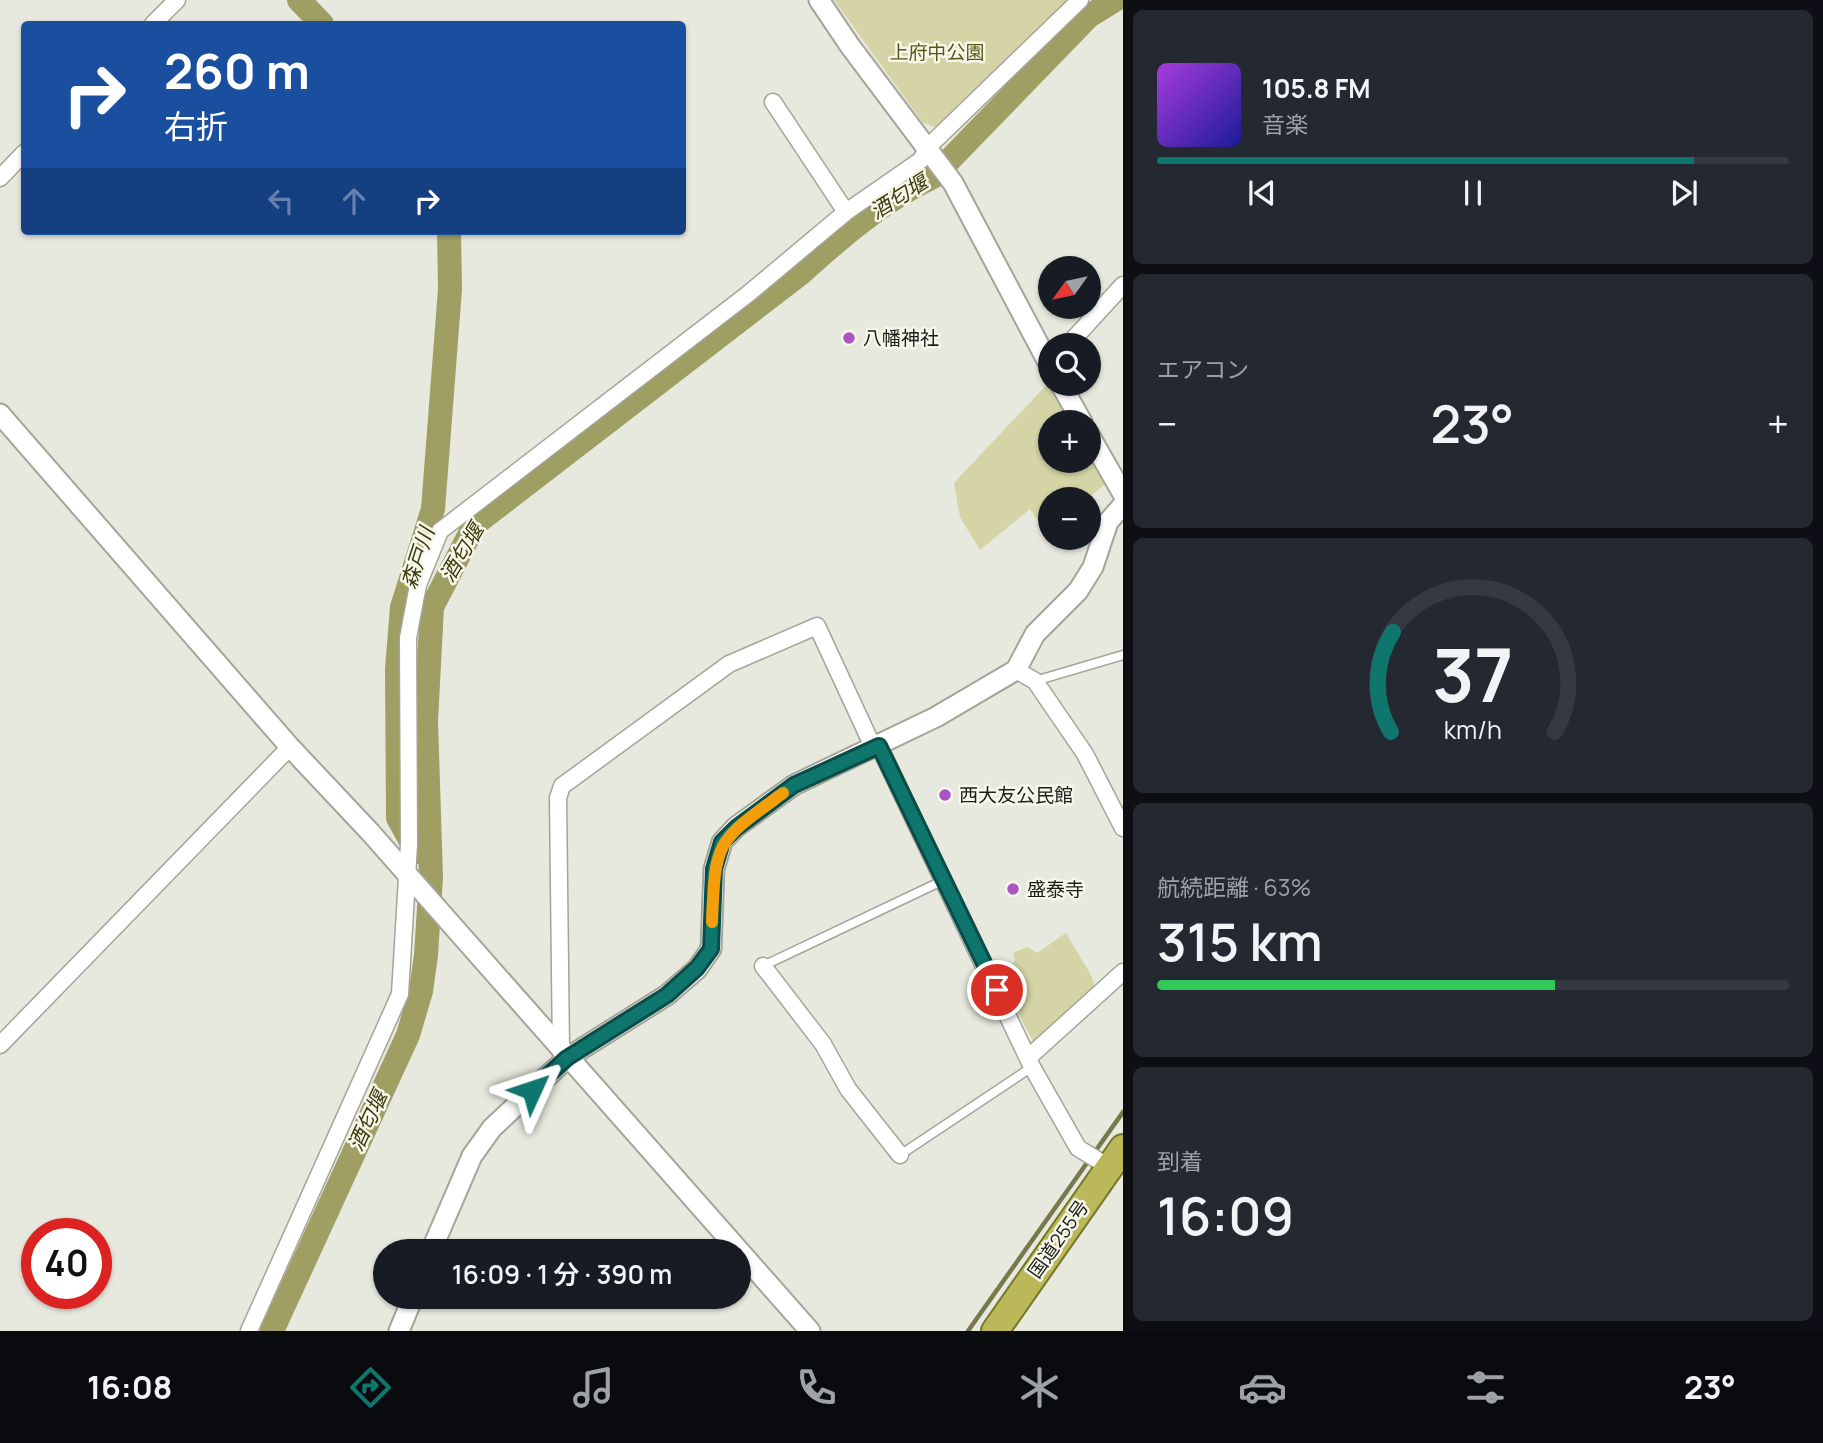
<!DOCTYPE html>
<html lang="ja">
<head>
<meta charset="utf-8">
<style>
  :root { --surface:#171b24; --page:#242831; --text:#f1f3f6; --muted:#9ea1a6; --line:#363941; --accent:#0f766e }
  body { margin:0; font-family:Manrope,"Noto Sans JP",sans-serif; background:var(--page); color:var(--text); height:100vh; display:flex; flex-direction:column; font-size:26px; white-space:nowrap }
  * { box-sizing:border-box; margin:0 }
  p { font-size:23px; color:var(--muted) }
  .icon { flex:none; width:38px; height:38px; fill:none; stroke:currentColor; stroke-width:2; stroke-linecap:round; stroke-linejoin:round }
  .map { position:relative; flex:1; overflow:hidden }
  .details { display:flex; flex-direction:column; gap:10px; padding:10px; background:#0d0f14; width:700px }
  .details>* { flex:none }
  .hud { position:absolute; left:21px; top:21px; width:665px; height:214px; border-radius:7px; box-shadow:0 2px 5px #0004; background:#1a4fa0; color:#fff; overflow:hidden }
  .needle { width:46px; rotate:237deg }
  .fabs { position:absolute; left:1038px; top:256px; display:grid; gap:14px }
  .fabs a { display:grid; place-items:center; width:63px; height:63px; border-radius:50%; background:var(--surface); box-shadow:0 2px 5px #0004; font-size:35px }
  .speed { position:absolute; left:21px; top:1218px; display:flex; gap:14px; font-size:35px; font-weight:700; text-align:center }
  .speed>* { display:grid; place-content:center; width:91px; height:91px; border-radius:50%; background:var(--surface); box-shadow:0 2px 5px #0004; line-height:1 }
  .speed .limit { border:10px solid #d22; background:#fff; color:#111 }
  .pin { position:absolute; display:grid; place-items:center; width:60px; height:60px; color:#fff; margin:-30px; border:4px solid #fff; border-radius:50%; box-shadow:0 2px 7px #0007 }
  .me { position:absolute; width:77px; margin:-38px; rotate:48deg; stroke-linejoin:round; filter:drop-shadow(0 0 5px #0008) }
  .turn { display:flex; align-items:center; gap:24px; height:147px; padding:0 28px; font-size:32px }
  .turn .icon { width:91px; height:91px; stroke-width:2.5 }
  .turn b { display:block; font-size:49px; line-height:60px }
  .lanes { display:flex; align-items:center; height:66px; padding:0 28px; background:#0003; justify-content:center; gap:35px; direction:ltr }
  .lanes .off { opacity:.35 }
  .big { font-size:52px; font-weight:600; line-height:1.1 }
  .details .card { flex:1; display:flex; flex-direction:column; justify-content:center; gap:10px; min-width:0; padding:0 24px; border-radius:10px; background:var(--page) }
  .details .dial { align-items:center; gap:0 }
  .dial svg { height:182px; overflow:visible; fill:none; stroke:var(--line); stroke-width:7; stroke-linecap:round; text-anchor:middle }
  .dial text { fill:var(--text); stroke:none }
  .song { display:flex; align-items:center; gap:21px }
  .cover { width:84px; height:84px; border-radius:10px; background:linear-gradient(135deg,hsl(280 70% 55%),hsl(240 70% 35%)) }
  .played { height:7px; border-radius:4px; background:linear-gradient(90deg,var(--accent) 85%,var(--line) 85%) }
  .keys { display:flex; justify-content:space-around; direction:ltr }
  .heat { display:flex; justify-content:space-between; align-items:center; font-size:38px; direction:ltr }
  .charge { height:10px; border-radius:5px; background:linear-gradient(90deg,#34c759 63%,var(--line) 0) }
  .trip { position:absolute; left:373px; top:1239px; width:378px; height:70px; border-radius:35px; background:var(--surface); box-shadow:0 2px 5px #0004; font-weight:600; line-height:70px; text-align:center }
  .tab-bar { display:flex; height:112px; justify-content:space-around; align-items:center; background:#090b0e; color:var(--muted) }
  .tab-bar .icon { width:49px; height:49px }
  .tab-bar .on { color:var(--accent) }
  .tab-bar b { font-size:32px; color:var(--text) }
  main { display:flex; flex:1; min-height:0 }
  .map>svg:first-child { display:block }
  .green { fill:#d4d4a6 }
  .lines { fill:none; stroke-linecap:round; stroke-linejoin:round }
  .stream { stroke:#78784d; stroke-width:4.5 }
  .river { stroke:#9f9f64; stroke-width:24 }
  .service-casing { stroke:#a4a499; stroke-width:11 }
  .minor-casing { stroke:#a4a499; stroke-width:19 }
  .tertiary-casing { stroke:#a4a499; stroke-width:23 }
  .trunk-casing { stroke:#777627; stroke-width:30 }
  .service { stroke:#fff; stroke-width:8 }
  .minor { stroke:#fff; stroke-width:16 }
  .tertiary { stroke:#fff; stroke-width:19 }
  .trunk { stroke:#bab858; stroke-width:26 }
  .route-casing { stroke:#0a4d48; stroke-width:18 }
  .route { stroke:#0f766e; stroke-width:12 }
  .slow { stroke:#f59e0b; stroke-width:12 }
  .poi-dot { fill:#ab55c3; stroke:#f6f6eb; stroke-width:2.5 }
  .labels { text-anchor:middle; stroke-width:5; stroke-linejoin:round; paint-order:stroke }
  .park-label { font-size:19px; fill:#595813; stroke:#f6f6eb }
  .poi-label { font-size:19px; fill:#1c1c18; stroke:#f6f6eb; text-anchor:start }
  .street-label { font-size:19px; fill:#1c1c18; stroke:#f6f6eb }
  .water-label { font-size:21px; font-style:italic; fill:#3c3b0c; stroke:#f6f6eb }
</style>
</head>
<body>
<main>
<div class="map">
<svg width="1123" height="1331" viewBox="0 0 1123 1331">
  <rect width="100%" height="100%" fill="#e8e9de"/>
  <path class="green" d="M834 0H1068L935 127 923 123Z
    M1050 381 1075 422H1050V460H1088L1089 445 1109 481 1087 499H1050V529L1046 532 1030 509 980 550 960 517 954 483Z
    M1066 933 1090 973 1097 991 1035 1045 998 975 1015 961 1013 953 1027 947 1037 953Z"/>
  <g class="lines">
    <path class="stream" d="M1094 1153 1123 1112
      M968 1331 1089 1160"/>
    <path class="river" d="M299 0 322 24
      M417 852 398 818 397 669 402 607 433 509 450 289 449 231
      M272 1331 408 1035 421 991 426 955 431 877 426 721 432 607 475 524 800 274C841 237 882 201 933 177L1089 16 1115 0"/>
    <g class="service-casing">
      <path id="service" d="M1035 681 1123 655
        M763 966 944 880
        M900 1155 1032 1067"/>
    </g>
    <g class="minor-casing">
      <path id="minor" d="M153 24 177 0
        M773 102 846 212
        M0 178 24 153
        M1068 345 1123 285
        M1016 670 1035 681 1085 754 1123 828
        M879 746 1032 1067 1078 1148 1109 1167
        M763 966 823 1044 848 1089 900 1155
        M0 1045 290 747
        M561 1052 558 798 562 786 729 664 817 626 874 749
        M1029 1057 1123 972
        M249 1331 400 994 409 844 408 638 418 585 440 531 748 294 846 212 921 160 927 148 1080 0"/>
    </g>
    <g class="tertiary-casing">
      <path id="tertiary" d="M819 0 850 46 953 183 1050 366
        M1060 383 1082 422
        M0 414 290 747 370 832 810 1331
        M1088 433 1123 494
        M431 1251 472 1156 492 1128 567 1058 667 995 697 969 711 949 714 869 722 842 736 827 794 785 936 717 1016 670 1035 634 1078 591 1093 567 1108 522 1123 505
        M399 1331 413 1297"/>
    </g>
    <g class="trunk-casing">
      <path id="trunk" d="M995 1331 1123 1148"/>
    </g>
    <use href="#service" class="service"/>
    <use href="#minor" class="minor"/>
    <use href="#tertiary" class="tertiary"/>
    <use href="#trunk" class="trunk"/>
  </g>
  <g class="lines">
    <g class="route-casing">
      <path id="route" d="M532 1090 567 1058 667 995 697 968 711 949 714 869 722 842 736 828 794 785 879 746 997 990"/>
    </g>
    <use href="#route" class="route"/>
    <path class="slow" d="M712 922C715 839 717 842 783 793"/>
  </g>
  <g class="poi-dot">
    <circle cx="849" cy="338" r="7"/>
    <circle cx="945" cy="795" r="7"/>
    <circle cx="1013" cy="889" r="7"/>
  </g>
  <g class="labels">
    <g class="park-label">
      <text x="937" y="59">上府中公園</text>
    </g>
    <g class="poi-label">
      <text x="863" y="345">八幡神社</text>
      <text x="959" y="802">西大友公民館</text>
      <text x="1027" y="896">盛泰寺</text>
    </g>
    <g class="street-label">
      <text transform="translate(1058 1239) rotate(-55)" y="7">国道255号</text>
    </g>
    <g class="water-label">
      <text transform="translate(899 197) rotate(-32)" y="7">酒匂堰</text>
      <text transform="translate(462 553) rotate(-59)" y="7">酒匂堰</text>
      <text transform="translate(418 558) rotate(-72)" y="7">森戸川</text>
      <text transform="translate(368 1121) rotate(-65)" y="7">酒匂堰</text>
    </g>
  </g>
</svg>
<div class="fabs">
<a><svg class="needle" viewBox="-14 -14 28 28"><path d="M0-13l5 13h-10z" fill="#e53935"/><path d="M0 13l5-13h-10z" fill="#9ea1a6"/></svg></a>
<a><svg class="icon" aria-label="search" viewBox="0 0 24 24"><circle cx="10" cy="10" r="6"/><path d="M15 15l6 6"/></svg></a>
<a>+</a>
<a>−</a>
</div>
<div class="speed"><div class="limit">40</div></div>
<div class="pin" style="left:997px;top:990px;background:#d93025"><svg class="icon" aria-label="arrive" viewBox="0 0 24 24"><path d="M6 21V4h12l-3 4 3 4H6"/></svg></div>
<svg class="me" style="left:532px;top:1090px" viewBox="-20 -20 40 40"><path d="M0-17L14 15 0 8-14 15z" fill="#0f766e" stroke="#fff" stroke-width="4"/></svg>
<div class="trip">16:09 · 1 分 · 390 m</div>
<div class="hud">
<div class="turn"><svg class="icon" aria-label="right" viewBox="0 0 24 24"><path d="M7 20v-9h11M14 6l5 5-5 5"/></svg><div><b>260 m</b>右折</div></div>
<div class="lanes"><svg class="icon off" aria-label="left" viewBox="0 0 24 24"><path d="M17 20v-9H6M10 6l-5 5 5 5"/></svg><svg class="icon off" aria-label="ahead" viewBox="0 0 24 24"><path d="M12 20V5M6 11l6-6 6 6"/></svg><svg class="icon" aria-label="right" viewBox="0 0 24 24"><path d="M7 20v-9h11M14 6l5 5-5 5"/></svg></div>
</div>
</div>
<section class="details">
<div class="card">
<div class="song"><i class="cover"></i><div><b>105.8 FM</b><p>音楽</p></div></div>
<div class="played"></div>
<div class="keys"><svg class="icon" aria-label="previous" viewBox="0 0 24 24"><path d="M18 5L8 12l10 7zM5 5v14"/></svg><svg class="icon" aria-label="pause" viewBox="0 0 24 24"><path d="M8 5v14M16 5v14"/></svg><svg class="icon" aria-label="next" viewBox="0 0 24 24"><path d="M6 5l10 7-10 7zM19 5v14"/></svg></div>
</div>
<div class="card"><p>エアコン</p>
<div class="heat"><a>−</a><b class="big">23°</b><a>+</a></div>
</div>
<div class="card dial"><svg viewBox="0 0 100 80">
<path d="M14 69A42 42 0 1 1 86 69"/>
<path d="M14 69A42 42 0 0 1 15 25" stroke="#0f766e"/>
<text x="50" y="56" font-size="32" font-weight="700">37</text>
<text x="50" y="72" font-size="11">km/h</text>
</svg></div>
<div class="card"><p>航続距離 · 63%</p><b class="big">315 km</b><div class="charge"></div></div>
<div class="card"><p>到着</p><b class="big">16:09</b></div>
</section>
</main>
<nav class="tab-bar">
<b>16:08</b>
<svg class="icon on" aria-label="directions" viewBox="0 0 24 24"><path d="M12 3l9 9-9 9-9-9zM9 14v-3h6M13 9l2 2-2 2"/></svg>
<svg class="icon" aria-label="music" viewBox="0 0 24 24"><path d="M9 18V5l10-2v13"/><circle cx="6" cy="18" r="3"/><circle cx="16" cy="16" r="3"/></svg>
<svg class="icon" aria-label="phone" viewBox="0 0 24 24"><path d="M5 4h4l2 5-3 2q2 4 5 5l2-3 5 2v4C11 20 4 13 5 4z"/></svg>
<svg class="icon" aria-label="climate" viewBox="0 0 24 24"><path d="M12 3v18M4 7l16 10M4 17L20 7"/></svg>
<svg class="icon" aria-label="car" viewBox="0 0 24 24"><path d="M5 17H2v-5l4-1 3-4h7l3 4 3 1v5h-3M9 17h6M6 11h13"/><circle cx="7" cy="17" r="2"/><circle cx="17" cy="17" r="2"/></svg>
<svg class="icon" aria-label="filters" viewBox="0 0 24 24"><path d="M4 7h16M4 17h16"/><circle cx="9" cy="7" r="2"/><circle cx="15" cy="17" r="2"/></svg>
<b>23°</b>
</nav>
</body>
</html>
